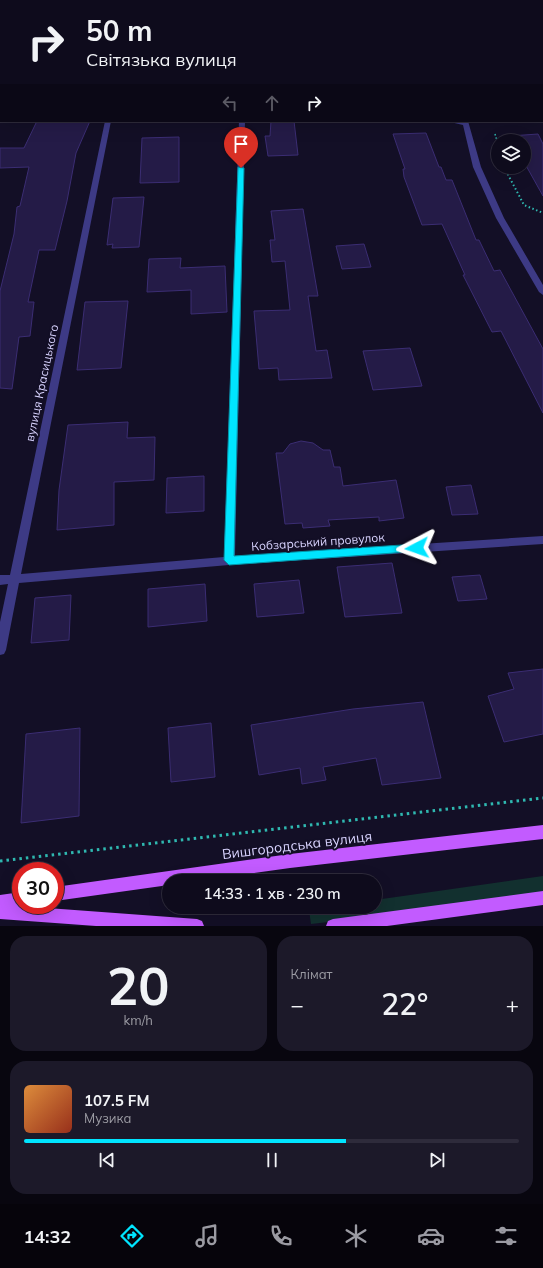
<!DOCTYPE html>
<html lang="uk">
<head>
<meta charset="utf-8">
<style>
  :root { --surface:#0e0b1c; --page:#1c1929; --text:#f1f3f6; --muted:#9b9ba3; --line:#2e2b3b; --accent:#00e5ff }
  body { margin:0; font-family:Mulish,sans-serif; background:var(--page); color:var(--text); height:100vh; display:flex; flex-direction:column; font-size:15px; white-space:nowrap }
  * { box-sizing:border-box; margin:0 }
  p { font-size:13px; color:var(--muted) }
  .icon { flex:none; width:22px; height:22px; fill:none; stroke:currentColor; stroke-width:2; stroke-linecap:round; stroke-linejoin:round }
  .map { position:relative; height:926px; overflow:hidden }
  .sheet { display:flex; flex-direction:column; gap:10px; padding:10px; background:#08060f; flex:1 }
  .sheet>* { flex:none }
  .banner { position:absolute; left:0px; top:0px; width:543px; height:122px; box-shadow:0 4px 16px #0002,0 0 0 1px var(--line); background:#0e0b1c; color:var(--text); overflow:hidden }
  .buttons { position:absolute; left:491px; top:134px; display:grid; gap:8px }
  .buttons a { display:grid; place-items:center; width:40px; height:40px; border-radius:50%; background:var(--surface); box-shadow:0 4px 16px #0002,0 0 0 1px var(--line); font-size:20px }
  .speed { position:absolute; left:12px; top:862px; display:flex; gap:8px; font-size:20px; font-weight:700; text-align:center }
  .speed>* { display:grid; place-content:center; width:52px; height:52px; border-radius:50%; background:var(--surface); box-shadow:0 4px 16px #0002,0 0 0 1px var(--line); line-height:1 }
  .speed .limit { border:6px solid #d22; background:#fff; color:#111 }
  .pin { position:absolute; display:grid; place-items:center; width:34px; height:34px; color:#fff; margin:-41px -17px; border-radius:50% 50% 50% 0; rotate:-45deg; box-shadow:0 0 4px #0007 }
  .pin .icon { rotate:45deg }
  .me { position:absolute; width:44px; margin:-22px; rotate:266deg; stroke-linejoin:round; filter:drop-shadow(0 0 3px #0008) }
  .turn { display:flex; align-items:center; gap:14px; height:84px; padding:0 20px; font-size:18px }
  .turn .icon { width:52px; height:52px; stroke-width:2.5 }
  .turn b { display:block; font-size:28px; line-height:34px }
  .lanes { display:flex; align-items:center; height:38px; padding:0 20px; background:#0003; justify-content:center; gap:20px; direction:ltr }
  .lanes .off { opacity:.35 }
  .big { font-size:30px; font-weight:600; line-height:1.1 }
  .sheet .tile { flex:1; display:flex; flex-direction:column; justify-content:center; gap:6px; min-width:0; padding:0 14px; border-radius:16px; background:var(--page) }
  .sheet .dial { align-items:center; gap:0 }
  .dial b { font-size:52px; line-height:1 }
  .song { display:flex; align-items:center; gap:12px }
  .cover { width:48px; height:48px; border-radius:6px; background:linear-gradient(135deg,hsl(30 70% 55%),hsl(10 70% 35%)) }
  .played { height:4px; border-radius:2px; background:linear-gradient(90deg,var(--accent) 65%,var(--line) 65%) }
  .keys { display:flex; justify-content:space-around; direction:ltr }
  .heat { display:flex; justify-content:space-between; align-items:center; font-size:22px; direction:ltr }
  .sheet .tiles { flex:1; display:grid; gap:10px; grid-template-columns:1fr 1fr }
  .tile:last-child { grid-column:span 2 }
  .trip { position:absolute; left:162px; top:874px; width:220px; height:40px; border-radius:20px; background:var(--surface); box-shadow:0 4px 16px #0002,0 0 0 1px var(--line); font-weight:600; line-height:40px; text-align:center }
  .dock { display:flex; height:64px; justify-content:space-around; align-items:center; background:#06040b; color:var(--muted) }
  .dock .icon { width:28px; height:28px }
  .dock .active { color:var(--accent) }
  .dock b { font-size:18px; color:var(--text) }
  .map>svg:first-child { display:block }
  .green { fill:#12302f }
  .building { fill:#241b47; stroke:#3b2d73 }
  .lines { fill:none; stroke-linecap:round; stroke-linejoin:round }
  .path-far2 { stroke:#2fb8b0; stroke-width:1.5; stroke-dasharray:1.5 2; stroke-linecap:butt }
  .path-far1 { stroke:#2fb8b0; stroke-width:2; stroke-dasharray:1.5 2.5; stroke-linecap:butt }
  .path { stroke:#2fb8b0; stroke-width:3; stroke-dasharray:2.5 4; stroke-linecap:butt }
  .minor { fill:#3d3a85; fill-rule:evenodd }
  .major { fill:#c25bff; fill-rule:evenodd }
  .route { fill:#00e5ff; stroke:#0095a6 }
  .labels { text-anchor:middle; stroke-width:4; stroke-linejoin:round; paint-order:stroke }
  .street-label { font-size:12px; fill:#d9d4ff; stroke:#130f26 }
  .near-street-label { font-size:14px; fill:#d9d4ff; stroke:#130f26 }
</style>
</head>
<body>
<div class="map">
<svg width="543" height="926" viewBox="0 0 543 926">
  <rect width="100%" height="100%" fill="#130f26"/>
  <path class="green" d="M543 876V897L311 924 309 910 330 907H375V900Z"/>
  <path class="building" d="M37 121H90L76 153 67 201 55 250H39L28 302H34L30 336 19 337 12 389 0 388V291L14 234 17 207 20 206 29 167 0 168V148H24Z
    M271 121H294L298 155 268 156 265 136H270Z
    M426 133 439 167H441L446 180H452L476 240H479L494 271 500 270 543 349V413L501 331 492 332 463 275H465L442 224 422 225 404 177 403 169H405L393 134Z
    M538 134 543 144V196L524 162V141H513L510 136Z
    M179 137V182L140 183 142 138Z
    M144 197 139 247 112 248 113 244 107 245 113 198Z
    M303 209 318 296H308L316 351 327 350 332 378 279 380 278 368 259 369 254 311 290 310 285 261 272 262 270 240H275L271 211Z
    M364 244 371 267 342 269 336 246Z
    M181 258 180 268 225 266 227 312 191 314V290L147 292 149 259Z
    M128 301 121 368 77 370 85 302Z
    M410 348 422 386 373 390 363 351Z
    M128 422 127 438 155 437 154 480 114 482V525L57 530 59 490 68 425Z
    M301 441 313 443 323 450H330L334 467H340L343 486 396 480 404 518 379 521V517L328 520 330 526 303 528 302 523 285 524 276 453H283L290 444Z
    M204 476V511L166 513 167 478Z
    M471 485 478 514 452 515 446 487Z
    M392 563 402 613 345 617 337 567Z
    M480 575 487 599 458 601 452 577Z
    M299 580 304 613 257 617 254 584Z
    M205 584 207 621 148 627V589Z
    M71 595 69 640 31 643 35 598Z
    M543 669V734L504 742 488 696 514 689 508 673Z
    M423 702 441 778 382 785 376 758 323 767 326 780 302 784 300 768 259 775 251 725 353 709Z
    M211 723 215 777 171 782 168 728Z
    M80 728 79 816 21 823 26 734Z"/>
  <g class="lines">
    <path class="path-far2" d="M495 134 498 144"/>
    <path class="path-far1" d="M504 167 524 205 543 213"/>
    <path class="path" d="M0 861 543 798"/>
    <path class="minor" d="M34 0H42L43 1H35Z
      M134 0H140V1H134Z
      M169 0H175L168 1Z
      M540 0H543V2L539 1Z
      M542 107H543V111H542Z
      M105 121H111L21 574 224 557 239 121H245L235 556 543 536V544L229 565 19 583 6 650 4 654 0 655V622L8 584 0 585V575H10Z
      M446 121H468L481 167 504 218 543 285V295L539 292 496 218 473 167 463 125Z"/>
    <path class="major" d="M543 825V839L290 868 197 881H169V885L55 901V887L290 854Z
      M543 891V905L387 926H326L328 921 333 919Z
      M21 892V905H24L20 906 197 919 202 921 204 926H96L0 919V895Z"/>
  </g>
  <path class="route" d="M238 167 244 168 234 556 417 544 422 548 421 551 229 565 224 560Z"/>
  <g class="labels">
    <g class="street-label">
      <text transform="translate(42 383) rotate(-78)" y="4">вулиця Красицького</text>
      <text transform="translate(318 542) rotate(-4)" y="4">Кобзарський провулок</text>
    </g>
    <g class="near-street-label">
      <text transform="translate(297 845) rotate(-7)" y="5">Вишгородська вулиця</text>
    </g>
  </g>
</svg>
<div class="buttons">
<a><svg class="icon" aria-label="layers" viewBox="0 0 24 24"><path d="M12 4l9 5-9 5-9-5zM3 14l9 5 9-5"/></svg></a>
</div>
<div class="speed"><div class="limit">30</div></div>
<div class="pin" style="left:241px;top:168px;background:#d93025"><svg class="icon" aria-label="arrive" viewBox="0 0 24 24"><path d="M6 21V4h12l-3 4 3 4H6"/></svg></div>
<svg class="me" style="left:417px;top:548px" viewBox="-20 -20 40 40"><path d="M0-17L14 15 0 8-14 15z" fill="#00e5ff" stroke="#fff" stroke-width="4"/></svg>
<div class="trip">14:33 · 1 хв · 230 m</div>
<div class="banner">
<div class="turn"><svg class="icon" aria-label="right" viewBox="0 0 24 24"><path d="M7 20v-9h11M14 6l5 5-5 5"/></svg><div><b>50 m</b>Світязька вулиця</div></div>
<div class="lanes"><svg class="icon off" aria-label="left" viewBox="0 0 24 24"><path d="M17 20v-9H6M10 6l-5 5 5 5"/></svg><svg class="icon off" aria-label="ahead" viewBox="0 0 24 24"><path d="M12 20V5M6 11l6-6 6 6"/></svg><svg class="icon" aria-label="right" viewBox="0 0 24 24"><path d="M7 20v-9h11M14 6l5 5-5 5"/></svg></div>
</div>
</div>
<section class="sheet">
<div class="tiles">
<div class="tile dial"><b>20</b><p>km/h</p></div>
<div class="tile"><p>Клімат</p>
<div class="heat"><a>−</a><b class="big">22°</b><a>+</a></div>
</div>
<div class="tile">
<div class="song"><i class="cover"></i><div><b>107.5 FM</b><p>Музика</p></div></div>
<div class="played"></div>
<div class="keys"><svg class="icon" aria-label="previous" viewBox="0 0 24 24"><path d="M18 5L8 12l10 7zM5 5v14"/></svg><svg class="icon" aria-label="pause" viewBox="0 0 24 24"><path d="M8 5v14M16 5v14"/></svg><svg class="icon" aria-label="next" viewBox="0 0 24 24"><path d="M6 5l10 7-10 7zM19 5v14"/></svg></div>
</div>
</div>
</section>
<nav class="dock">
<b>14:32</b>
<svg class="icon active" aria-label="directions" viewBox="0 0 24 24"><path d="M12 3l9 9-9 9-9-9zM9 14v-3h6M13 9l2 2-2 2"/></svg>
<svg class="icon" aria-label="music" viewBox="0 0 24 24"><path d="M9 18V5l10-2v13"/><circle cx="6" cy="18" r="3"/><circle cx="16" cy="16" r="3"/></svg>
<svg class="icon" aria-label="phone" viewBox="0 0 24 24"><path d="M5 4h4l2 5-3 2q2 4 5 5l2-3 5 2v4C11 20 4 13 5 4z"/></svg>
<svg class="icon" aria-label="climate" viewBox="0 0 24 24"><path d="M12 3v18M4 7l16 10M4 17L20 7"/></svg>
<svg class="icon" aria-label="car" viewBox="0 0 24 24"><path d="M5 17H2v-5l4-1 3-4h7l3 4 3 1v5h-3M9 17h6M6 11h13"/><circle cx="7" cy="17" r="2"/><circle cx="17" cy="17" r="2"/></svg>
<svg class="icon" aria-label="filters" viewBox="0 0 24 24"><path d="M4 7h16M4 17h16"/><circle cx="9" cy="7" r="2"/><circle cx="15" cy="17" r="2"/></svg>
</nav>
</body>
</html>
